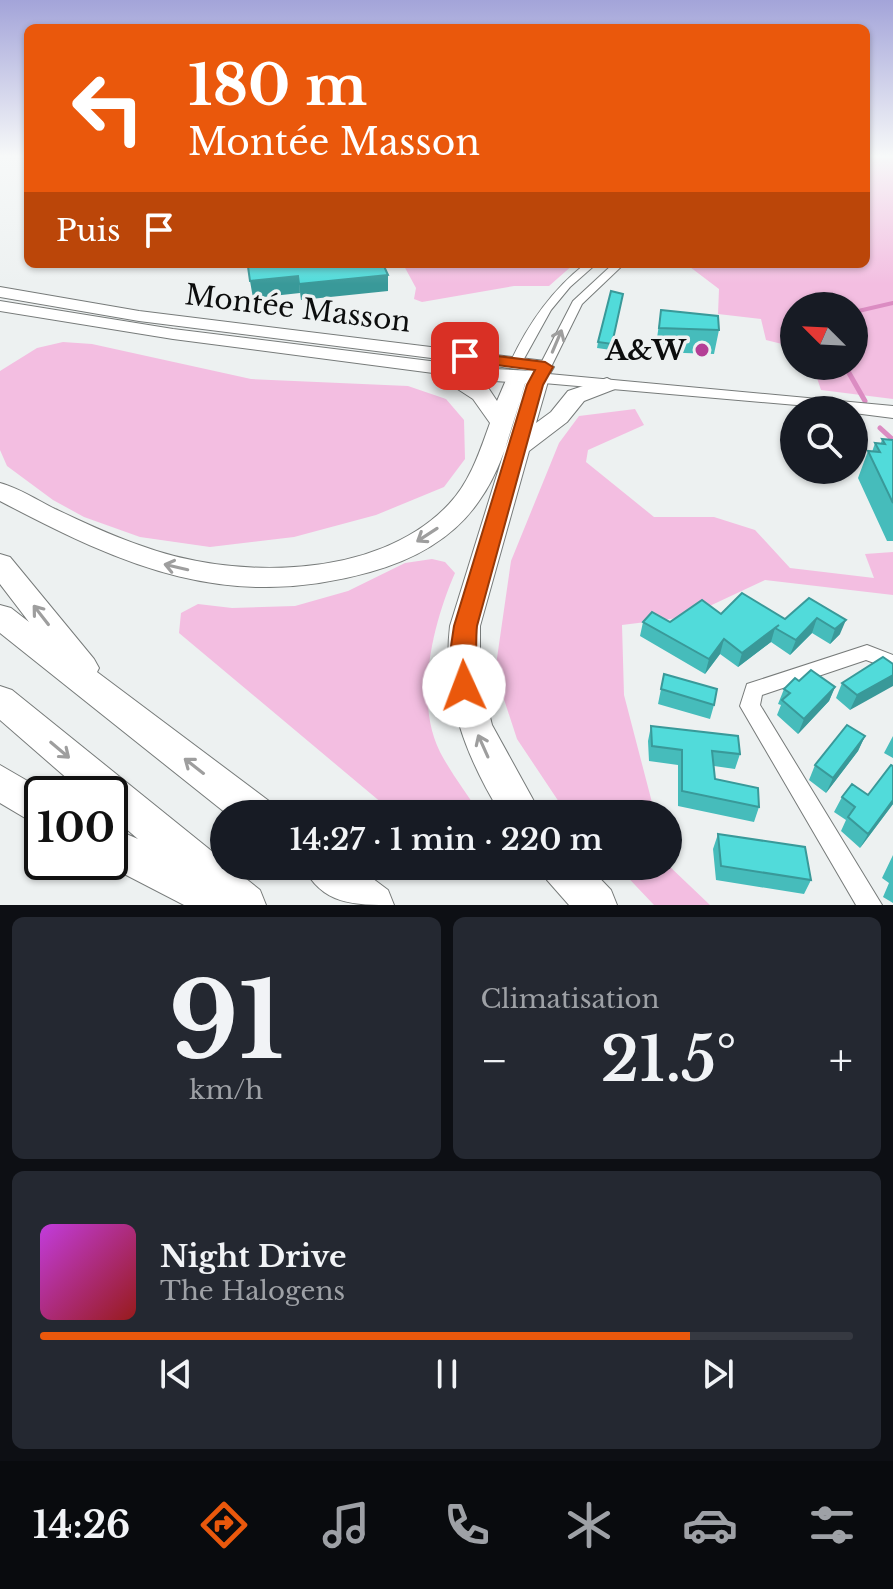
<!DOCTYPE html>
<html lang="fr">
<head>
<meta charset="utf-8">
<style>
  :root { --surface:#171b24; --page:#242831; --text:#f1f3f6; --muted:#9ea1a6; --line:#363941; --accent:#ea580c }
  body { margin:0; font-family:"Libre Baskerville",serif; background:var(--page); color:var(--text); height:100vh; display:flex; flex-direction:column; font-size:30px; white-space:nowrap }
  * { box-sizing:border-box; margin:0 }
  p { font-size:26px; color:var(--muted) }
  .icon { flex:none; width:44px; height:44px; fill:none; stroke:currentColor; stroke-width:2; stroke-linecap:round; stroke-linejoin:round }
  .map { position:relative; height:905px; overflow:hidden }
  .details { display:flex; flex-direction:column; gap:12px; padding:12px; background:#0d0f14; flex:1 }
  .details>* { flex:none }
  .hud { position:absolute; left:24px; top:24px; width:846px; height:244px; border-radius:12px; box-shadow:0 2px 6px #0004; background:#ea580c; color:#fff; overflow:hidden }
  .needle { width:52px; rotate:294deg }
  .fabs { position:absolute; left:780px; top:292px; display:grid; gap:16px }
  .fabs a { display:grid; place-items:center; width:88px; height:88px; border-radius:50%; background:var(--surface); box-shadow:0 2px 6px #0004; font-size:40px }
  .speed { position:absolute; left:24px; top:776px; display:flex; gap:16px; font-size:40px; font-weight:700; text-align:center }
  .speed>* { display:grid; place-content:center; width:104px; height:104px; border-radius:50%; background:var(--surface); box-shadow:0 2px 6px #0004; line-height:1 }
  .speed .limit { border:4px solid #111; border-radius:12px; background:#fff; color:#111 }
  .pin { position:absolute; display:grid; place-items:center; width:68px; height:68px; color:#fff; margin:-34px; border-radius:16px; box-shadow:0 4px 12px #0006 }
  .me { position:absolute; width:88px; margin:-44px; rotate:358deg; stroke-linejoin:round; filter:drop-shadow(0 0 6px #0008) }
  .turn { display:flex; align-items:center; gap:28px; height:168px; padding:0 32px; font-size:36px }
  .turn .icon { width:104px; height:104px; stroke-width:2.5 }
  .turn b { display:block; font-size:56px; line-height:68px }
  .then { display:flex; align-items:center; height:76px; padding:0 32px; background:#0003; gap:16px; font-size:30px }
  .big { font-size:60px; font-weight:600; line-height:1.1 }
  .details .tile { flex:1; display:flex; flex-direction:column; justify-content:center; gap:12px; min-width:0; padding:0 28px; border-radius:12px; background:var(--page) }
  .details .dial { align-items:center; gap:0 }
  .dial b { font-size:104px; line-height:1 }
  .song { display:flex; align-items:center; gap:24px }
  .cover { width:96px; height:96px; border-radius:12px; background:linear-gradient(135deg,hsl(290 70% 55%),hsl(0 70% 35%)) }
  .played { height:8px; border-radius:4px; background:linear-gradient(90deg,var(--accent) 80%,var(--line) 80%) }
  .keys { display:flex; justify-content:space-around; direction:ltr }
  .heat { display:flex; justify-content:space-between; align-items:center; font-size:44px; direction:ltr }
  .details .tiles { flex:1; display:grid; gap:12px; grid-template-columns:1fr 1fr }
  .tile:last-child { grid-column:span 2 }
  .trip { position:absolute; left:210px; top:800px; width:472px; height:80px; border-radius:40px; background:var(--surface); box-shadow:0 2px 6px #0004; font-weight:600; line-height:80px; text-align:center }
  .tabs { display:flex; height:128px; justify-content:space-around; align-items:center; background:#090b0e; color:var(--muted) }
  .tabs .icon { width:56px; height:56px }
  .tabs .current { color:var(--accent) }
  .tabs b { font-size:36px; color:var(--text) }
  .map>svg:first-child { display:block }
  .green { fill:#f3bee1 }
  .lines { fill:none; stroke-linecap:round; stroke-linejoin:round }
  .stream-far1 { stroke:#db8cc2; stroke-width:4 }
  .stream { stroke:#db8cc2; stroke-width:5 }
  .street-casing { stroke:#777b7a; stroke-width:2 }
  .secondary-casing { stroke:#777b7a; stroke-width:2 }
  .primary-casing { stroke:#777b7a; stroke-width:2 }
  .highway-casing { stroke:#777b7a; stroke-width:2 }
  .street { fill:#fff; fill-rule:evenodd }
  .secondary { fill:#fff; fill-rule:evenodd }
  .primary { fill:#fff; fill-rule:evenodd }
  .highway { fill:#fff; fill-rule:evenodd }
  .wall { fill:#46bcbb }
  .shaded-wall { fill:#399999 }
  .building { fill:#51dbda; stroke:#399999; stroke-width:2 }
  .oneway { stroke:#9e9e9e }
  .route { fill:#ea580c; stroke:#983908; stroke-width:2 }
  .poi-dot { fill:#b43f96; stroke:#edf1f1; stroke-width:3 }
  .labels { text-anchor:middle; stroke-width:7; stroke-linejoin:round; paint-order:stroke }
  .street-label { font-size:28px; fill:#0c0d0d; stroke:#edf1f1 }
  .poi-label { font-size:28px; font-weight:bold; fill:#0c0d0d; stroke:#edf1f1; text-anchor:end }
</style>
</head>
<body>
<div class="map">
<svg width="893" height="905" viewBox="0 0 893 905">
  <rect width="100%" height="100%" fill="#edf1f1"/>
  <path class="green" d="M866 157 893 158V399L821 390 813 366H854V306H794V347L766 340 761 319 718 314 719 289 690 267 693 264H866Z
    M403 264H574L549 286H514L422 302 414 299 416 288Z
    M63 342 92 344 251 379 408 386 446 399 464 420 465 459 444 487 376 515 294 537 210 547 140 537 84 517 53 500 7 466 0 450V371L37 348Z
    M635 409 644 425 588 450 586 462 654 517H714L755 530 790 568 874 578 865 554 893 552V595L765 580 686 617 622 625 624 695 655 814H567L517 739 495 672 511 561 559 443 579 416Z
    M432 559 445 562 455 573C433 623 414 700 440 752 451 773 467 794 480 814H395L179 633 181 613 198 604 232 608 295 606 348 591 405 563Z
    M668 864V865L710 905H654L617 866Z"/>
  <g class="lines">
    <path class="stream-far1" d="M854 312 893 303"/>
    <path class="stream" d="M845 366 865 401
      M880 428 893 440"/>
    <g class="street-casing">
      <path id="street" d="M585 264H596L570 287 551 310 520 366H512L510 363C528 324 551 291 585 264Z
        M613 264H624L582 304 551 367 549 370H541L539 367 573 301Z
        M867 645 893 655V670L866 660 762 695 760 705 882 905H856L740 706 747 684Z"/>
    </g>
    <g class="secondary-casing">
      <path id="secondary" d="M538 373 893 406V418L854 413V410L532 382 529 378Z"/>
    </g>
    <g class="primary-casing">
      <path id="primary" d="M0 287 139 311 545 361 554 367 545 382 538 384 494 381 173 339 0 311V301L173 329 494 369 533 371 139 321 0 297Z"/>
    </g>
    <g class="highway-casing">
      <path id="highway" d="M440 363 489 389 497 401 509 373H523L527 377C514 418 505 465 479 501 453 539 413 560 370 572 227 612 125 567 0 501V483C19 488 37 500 55 509 83 522 110 535 139 545 231 580 377 581 449 504 470 482 480 451 490 423L473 399 433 373 430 369 433 365Z
        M538 372 549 378 536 423 551 412 568 391 607 378 618 384 615 389 584 401 567 422 529 451 480 626V677L492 725 541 814H501C465 755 442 695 450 626L527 378Z
        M0 554 10 557 94 659 99 668 97 672 269 801 275 814H227L0 633V605L11 608 29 622 0 584Z
        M0 686 12 690 224 861V866H230L260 890 266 905H184L101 862H110V827L138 839 110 815V794H85L0 720Z
        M0 765 50 794H42V828L0 803Z
        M303 866H356L388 890 394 905C354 905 322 905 303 866Z
        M541 866H588L611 890 617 905H569L547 880Z"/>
    </g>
    <use href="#street" class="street"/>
    <use href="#secondary" class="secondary"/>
    <use href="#primary" class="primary"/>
    <use href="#highway" class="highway"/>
  </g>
  <path class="wall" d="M623 294 611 350 597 348 598 342Z
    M661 310 719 330 714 354 655 352Z
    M882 439 893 440V541H887L858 478 868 451 872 452 875 443H881Z
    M809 598 840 634 830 644 812 633 790 655 771 642 738 667 720 654 705 674 640 636 643 622H670L721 614 785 619Z
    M893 664 850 710 836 698 842 683Z
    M664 674 714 705 710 719 658 704Z
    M799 681 835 687 829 701 798 734 777 715 781 705 778 704 784 689Z
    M651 726 740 754 735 769 714 766 715 779 759 807 754 822 678 806V765L649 761 648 741Z
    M865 736 858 751 826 793 809 780 815 765Z
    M893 736V758L884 753Z
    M868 795 893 804 860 848 841 831 846 820 834 812 842 797Z
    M718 834 811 880 804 894 716 880 713 849Z
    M893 855V903L883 897 889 883 882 878Z"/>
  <path class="shaded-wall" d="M388 275V291L301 300 299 284Z
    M298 276 300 293 253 298 250 281Z
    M817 618 812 633 790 655 796 640Z
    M846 620 840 634 830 644 835 629Z
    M775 628 771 642 738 667 742 653Z
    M724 639 720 654 705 674 709 659Z
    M893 675V686L850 710 857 695Z
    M835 687 829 701 798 734 804 719Z
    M865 736 858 751 826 793 833 778Z
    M893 800V804L860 848 868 834Z"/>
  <path class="building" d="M281 264H383L388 275 299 284 298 276 250 281 248 267Z
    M611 291 623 294 612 344 598 342Z
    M661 310 718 316 719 330 659 328Z
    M882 439 893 440V503L868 451 880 452 875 443 885 444Z
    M742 593 785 619 809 598 846 620 835 629 817 618 796 640 775 628 779 625 742 653 724 639 709 659 643 622 652 612 670 622 702 600 721 614Z
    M883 657 893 664V675L857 695 842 683Z
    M811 670 835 687 804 719 782 700 790 693 784 689 795 678 799 681Z
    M664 674 717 689 714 705 661 689Z
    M847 725 865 736 833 778 815 765Z
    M651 726 738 736 740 754 712 751 715 779 758 788 759 807 682 791V750L652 746Z
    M891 765 893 766V800L868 834 848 817 855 807 842 797 852 784 868 795Z
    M718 834 805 847 811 880 721 866Z"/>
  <defs><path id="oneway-shaft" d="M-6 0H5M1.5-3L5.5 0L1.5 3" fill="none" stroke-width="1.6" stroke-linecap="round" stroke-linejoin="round" transform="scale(2)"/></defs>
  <g class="oneway">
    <use href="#oneway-shaft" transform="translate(557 341) rotate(-67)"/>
    <use href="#oneway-shaft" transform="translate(427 535) rotate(147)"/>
    <use href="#oneway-shaft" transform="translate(176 567) rotate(-167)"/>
    <use href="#oneway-shaft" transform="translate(41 615) rotate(-128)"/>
    <use href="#oneway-shaft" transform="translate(483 746) rotate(-114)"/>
    <use href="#oneway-shaft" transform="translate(60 750) rotate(40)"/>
    <use href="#oneway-shaft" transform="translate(194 766) rotate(-142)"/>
  </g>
  <linearGradient id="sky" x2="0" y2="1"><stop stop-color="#a3a4d9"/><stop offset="0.55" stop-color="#f7f9f9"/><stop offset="1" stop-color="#f7f9f9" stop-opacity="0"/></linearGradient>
  <rect width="893" height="284" fill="url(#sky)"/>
  <path class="route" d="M465 352 545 362 553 367 543 385 477 626C475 642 478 684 473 693L464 696 455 693C445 674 451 647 454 626L527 385 535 370 460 360V353Z"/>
  <circle class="poi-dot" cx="702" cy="350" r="8"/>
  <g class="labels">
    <g class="street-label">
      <text transform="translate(298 308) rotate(7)" y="10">Montée Masson</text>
    </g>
    <g class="poi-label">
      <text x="686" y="360">A&amp;W</text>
    </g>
  </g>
</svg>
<div class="fabs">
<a><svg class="needle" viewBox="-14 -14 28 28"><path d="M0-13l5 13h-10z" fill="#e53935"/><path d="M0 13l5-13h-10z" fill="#9ea1a6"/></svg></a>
<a><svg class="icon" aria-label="search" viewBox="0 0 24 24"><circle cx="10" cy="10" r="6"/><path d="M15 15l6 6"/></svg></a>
</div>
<div class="speed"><div class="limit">100</div></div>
<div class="pin" style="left:465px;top:356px;background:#d93025"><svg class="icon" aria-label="arrive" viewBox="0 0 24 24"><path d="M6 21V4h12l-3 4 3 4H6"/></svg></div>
<svg class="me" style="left:464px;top:686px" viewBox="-20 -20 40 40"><circle r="19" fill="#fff"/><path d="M0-13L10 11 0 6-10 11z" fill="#ea580c"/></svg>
<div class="trip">14:27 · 1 min · 220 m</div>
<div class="hud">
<div class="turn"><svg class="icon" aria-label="left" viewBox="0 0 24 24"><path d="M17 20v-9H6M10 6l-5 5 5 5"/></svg><div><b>180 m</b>Montée Masson</div></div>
<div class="then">Puis<svg class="icon" aria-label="arrive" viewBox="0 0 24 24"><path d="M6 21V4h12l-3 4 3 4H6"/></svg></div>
</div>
</div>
<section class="details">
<div class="tiles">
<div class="tile dial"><b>91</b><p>km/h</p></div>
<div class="tile"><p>Climatisation</p>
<div class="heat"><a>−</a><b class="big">21.5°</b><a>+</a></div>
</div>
<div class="tile">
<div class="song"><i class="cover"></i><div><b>Night Drive</b><p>The Halogens</p></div></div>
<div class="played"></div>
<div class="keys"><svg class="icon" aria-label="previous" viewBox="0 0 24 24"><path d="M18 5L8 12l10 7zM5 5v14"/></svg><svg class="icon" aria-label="pause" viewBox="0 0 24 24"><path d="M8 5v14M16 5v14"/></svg><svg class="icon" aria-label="next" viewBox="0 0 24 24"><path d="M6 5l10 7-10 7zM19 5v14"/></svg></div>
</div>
</div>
</section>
<nav class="tabs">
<b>14:26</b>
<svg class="icon current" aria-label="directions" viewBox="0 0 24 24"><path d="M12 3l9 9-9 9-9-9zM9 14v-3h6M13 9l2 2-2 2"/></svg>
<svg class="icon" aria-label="music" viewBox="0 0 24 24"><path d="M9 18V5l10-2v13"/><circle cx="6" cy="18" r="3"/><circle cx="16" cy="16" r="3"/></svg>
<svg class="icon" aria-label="phone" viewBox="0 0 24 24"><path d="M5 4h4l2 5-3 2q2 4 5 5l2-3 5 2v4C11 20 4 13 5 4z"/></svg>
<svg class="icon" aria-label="climate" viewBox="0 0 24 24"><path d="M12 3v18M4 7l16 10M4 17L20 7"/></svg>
<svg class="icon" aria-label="car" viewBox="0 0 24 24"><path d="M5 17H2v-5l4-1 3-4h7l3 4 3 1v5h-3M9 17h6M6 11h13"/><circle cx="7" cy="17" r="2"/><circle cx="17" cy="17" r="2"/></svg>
<svg class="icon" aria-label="filters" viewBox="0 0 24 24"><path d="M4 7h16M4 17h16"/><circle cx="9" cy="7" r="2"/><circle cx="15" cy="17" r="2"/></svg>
</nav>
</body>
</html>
